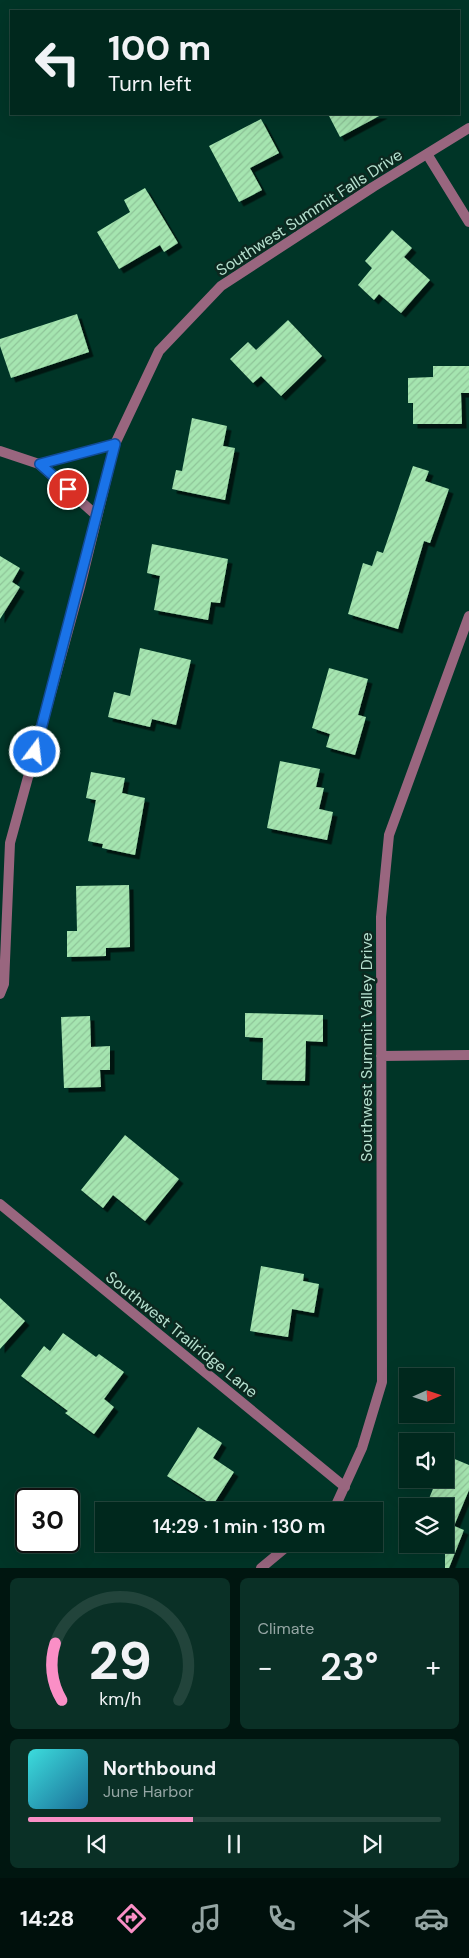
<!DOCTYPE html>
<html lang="en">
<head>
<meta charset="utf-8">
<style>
  :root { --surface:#00281d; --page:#0a3026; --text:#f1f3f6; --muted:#95a6a4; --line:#22443b; --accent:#fa8fc6 }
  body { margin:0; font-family:"DM Sans",sans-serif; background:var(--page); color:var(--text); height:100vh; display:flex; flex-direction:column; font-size:19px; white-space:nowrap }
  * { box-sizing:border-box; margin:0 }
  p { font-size:16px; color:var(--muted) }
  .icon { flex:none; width:28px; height:28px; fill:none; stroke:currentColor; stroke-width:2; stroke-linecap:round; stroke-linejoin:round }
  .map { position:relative; height:1568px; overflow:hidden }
  .drawer { display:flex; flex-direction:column; gap:10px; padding:10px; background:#001610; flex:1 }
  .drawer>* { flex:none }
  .banner { position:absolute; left:10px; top:10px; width:450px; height:105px; border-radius:0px; box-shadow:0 5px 20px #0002,0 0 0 1px var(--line); background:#00281d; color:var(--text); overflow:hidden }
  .needle { width:32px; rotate:87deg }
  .buttons { position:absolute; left:399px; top:1368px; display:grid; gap:10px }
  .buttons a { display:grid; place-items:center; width:55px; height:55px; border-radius:0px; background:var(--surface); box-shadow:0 5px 20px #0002,0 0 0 1px var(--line); font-size:25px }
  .speed { position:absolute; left:15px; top:1488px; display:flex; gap:10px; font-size:25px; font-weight:700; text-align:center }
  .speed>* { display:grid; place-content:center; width:65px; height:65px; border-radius:50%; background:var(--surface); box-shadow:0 5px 20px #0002,0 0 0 1px var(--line); line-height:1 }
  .speed .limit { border:2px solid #111; border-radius:8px; background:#fff; color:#111 }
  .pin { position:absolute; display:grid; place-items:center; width:42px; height:42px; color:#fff; margin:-21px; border:2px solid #fff; border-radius:50%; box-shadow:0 1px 5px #0007 }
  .me { position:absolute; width:55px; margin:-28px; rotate:15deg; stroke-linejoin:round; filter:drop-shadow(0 0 4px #0008) }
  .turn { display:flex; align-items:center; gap:18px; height:105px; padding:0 15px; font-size:22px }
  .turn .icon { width:65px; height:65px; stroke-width:2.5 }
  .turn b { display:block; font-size:35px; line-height:42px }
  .big { font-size:38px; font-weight:600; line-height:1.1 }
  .drawer .card { flex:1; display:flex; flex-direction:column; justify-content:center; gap:8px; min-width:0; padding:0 18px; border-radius:8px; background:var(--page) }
  .drawer .dial { align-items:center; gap:0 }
  .dial svg { height:130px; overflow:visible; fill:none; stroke:var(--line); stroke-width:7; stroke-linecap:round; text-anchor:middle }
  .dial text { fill:var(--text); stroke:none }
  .song { display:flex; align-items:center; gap:15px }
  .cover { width:60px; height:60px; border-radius:8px; background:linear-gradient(135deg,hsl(180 70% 55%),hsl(200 70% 35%)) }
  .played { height:5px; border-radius:2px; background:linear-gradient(90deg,var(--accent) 40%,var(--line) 40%) }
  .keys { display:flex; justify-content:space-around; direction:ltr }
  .heat { display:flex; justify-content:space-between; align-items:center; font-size:28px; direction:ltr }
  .drawer .tiles { flex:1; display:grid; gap:10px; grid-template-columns:1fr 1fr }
  .card:last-child { grid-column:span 2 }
  .trip { position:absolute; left:95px; top:1502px; width:288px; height:50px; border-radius:0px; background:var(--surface); box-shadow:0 5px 20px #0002,0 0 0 1px var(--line); font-weight:600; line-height:50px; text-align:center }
  .tabs { display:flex; height:80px; justify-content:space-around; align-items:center; background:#00100c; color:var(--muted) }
  .tabs .icon { width:35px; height:35px }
  .tabs .active { color:var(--accent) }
  .tabs b { font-size:22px; color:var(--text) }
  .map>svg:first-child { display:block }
  .building { fill:url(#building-hatch); filter:url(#shadow) }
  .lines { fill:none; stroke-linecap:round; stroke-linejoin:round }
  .street { stroke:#99667f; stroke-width:10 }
  .route-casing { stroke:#114b97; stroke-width:12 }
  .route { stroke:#1a73e8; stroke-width:9 }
  .labels { text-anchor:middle; stroke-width:5; stroke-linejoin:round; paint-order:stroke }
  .street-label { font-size:16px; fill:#b6e0cf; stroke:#0b281f }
</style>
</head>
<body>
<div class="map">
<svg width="469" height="1568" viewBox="0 0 469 1568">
  <defs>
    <pattern id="building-hatch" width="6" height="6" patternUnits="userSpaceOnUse" patternTransform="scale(1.25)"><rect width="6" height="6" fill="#a5e5b0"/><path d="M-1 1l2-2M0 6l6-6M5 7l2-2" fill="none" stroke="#8fc599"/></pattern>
    <filter id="shadow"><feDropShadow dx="4.5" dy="4.5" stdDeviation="0" flood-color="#0009"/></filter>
  </defs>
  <rect width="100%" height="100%" fill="#003527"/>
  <path class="building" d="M328 114H383L340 137Z
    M261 119 279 153 250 168 262 190 239 202 209 146Z
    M145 188 178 243 164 252 160 245 119 269 97 232 130 212 124 200Z
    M392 230 412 248 404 257 430 280 401 313 379 294 374 300 358 285 372 268 365 261Z
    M77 314 89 352 11 378 0 346V339Z
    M288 320 322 356 281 396 261 376 253 383 230 359 248 342 256 350Z
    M433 366H469V393H461L462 424H413V403H408V378L433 377Z
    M192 418 227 426 223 446 235 448 225 500 172 489 176 470 182 471Z
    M413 466 429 471 425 481 449 489 430 543 424 541 398 629 348 614 363 563 372 566 377 551 383 553Z
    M152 544 228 559 220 603 211 602 208 620 154 610 160 576 147 573Z
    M0 556 20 568 12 582 20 587 0 619Z
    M140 648 191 660 176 725 152 719 150 727 108 717 114 692 130 696Z
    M329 668 368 679 358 715 366 717 355 755 326 747 330 734 312 728Z
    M280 761 320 769 316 787 324 788 319 809 333 812 327 840 267 828Z
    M91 772 125 778 122 793 145 798 135 855 102 848 103 844 88 841 96 800 86 798Z
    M129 885 130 947 106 948V956L67 957V931H77L76 886Z
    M245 1013 323 1015V1042L306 1041 305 1081 262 1080 263 1038 245 1037Z
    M90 1016 91 1047 110 1046V1070H100L101 1087 64 1088 61 1017Z
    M125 1135 179 1179 145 1221 113 1195 103 1208 81 1190Z
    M261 1266 304 1274 303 1281 319 1284 314 1313 292 1309 288 1337 250 1331Z
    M0 1298 25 1321 0 1349Z
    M63 1333 96 1357 99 1354 124 1372 104 1399 114 1407 94 1434 65 1413 68 1411 21 1376 44 1346 50 1351Z
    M198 1427 222 1443 213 1458 234 1472 213 1505 167 1476Z
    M445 1455 469 1465V1490L454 1526 464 1530 449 1568H445V1506H426L437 1479H445Z"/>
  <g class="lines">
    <path class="street" d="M427 154 469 222
      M0 451 39 464 96 515
      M39 464 115 444
      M0 994 4 984 10 843 80 587 115 444 159 351 221 286 373 187 469 128
      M381 1056 469 1055
      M0 1204 345 1487
      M329 1511 336 1505 362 1448 382 1382 381 917 389 835 469 616
      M261 1568 290 1544"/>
  </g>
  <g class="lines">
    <g class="route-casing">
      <path id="route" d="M35 752 115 444 40 464 68 489"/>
    </g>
    <use href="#route" class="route"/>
  </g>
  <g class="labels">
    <g class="street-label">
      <text transform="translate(309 212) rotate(-33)" y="6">Southwest Summit Falls Drive</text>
      <text transform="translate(366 1047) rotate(-90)" y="6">Southwest Summit Valley Drive</text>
      <text transform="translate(182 1334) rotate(39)" y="6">Southwest Trailridge Lane</text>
    </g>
  </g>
</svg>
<div class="buttons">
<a><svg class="needle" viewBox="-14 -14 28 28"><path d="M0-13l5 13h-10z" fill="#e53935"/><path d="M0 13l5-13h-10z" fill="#95a6a4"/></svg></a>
<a><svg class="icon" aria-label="sound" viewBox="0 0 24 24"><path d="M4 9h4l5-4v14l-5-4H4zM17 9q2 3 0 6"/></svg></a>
<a><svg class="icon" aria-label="layers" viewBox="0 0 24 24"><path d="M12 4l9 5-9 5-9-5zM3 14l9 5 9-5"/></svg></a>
</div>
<div class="speed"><div class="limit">30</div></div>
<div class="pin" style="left:68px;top:489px;background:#d93025"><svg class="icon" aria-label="arrive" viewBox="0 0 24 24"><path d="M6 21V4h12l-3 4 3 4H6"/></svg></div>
<svg class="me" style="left:35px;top:752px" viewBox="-20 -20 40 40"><circle r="17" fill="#1a73e8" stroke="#fff" stroke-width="3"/><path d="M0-11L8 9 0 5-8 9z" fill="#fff"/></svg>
<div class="trip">14:29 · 1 min · 130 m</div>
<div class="banner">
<div class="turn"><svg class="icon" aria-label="left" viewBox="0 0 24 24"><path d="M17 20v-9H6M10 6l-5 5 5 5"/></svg><div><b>100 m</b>Turn left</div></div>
</div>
</div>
<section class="drawer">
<div class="tiles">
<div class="card dial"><svg viewBox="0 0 100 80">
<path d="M14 69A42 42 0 1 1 86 69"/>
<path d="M14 69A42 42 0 0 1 10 34" stroke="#fa8fc6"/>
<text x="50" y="56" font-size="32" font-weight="700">29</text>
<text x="50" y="72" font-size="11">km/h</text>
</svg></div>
<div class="card"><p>Climate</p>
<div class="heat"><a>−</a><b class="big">23°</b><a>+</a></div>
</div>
<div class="card">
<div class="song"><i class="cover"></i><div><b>Northbound</b><p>June Harbor</p></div></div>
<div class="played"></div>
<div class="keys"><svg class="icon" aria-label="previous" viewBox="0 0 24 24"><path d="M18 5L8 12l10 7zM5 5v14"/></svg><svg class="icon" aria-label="pause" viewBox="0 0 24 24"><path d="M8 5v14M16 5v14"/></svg><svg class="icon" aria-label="next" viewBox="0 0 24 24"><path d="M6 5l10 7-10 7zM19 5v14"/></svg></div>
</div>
</div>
</section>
<nav class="tabs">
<b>14:28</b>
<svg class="icon active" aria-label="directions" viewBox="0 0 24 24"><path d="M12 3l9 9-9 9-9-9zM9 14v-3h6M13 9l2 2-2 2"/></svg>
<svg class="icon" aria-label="music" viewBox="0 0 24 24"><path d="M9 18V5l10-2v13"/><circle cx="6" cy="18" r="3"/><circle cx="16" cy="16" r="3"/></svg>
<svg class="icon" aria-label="phone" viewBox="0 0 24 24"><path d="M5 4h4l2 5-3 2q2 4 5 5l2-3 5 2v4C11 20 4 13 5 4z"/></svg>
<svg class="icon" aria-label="climate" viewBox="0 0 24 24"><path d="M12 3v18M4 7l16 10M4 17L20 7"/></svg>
<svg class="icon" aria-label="car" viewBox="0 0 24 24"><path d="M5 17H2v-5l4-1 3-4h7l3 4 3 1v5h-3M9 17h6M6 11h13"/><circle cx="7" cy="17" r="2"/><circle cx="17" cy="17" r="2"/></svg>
</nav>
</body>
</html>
